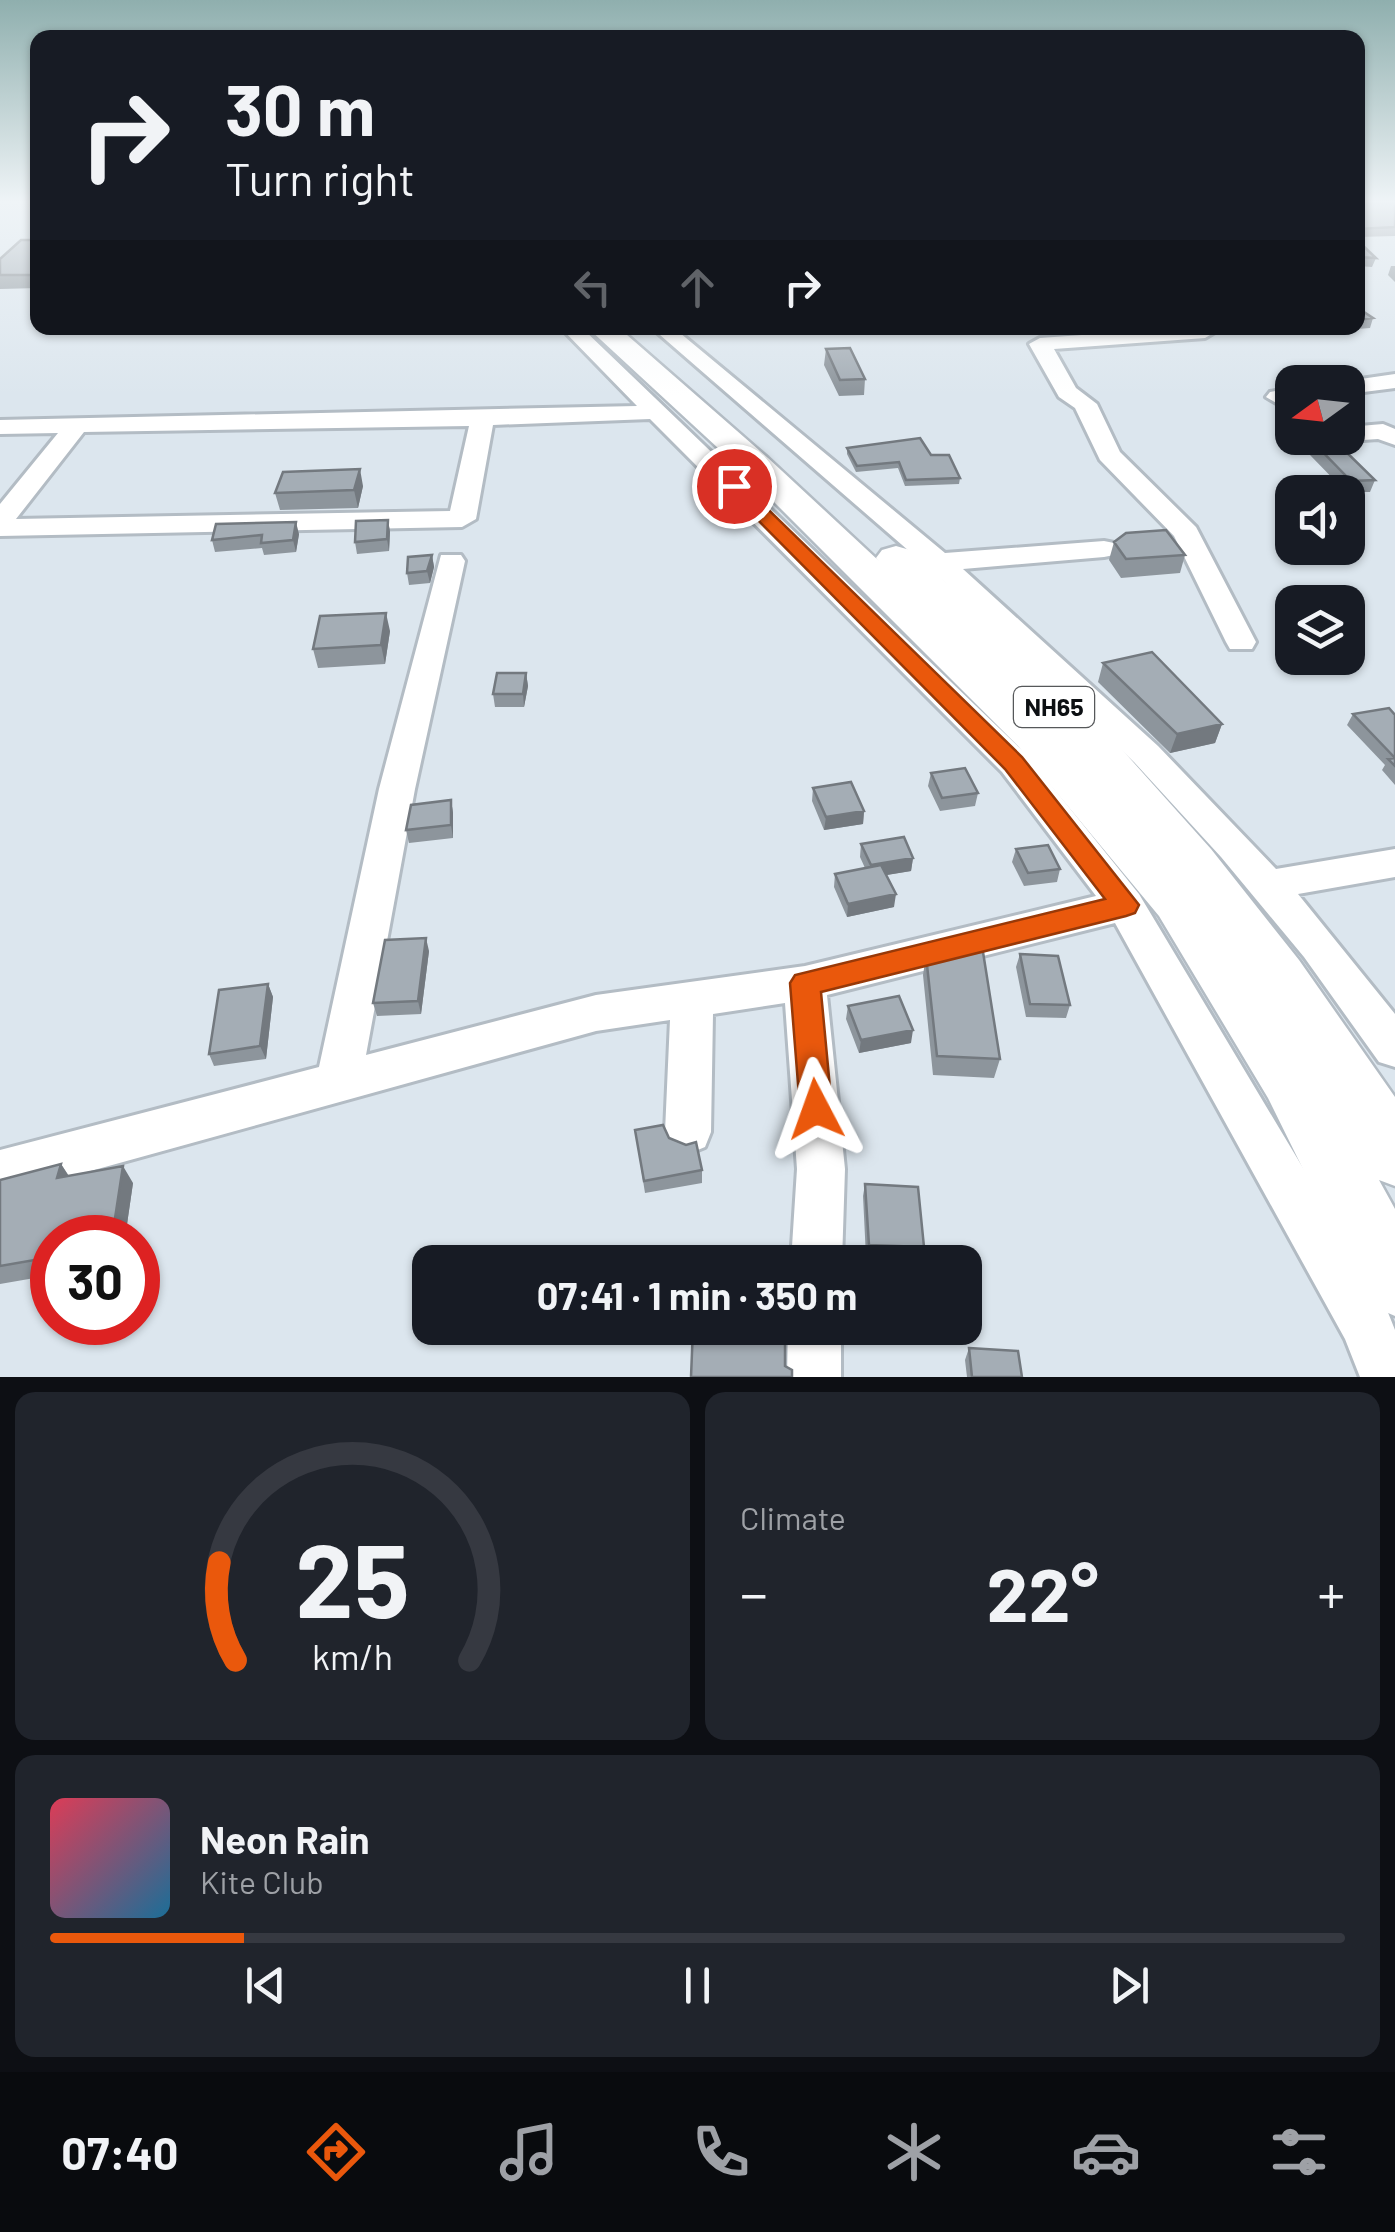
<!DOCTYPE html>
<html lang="en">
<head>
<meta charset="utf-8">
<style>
  :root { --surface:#171b24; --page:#20242c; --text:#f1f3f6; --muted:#9ea1a6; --line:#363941; --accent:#ea580c }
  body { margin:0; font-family:Barlow,sans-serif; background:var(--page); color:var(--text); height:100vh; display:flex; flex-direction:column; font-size:38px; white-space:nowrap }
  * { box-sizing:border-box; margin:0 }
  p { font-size:32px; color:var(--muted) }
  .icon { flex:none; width:55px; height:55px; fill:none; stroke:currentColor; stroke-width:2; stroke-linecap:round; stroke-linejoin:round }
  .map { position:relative; height:1377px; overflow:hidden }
  .details { display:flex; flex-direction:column; gap:15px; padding:15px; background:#0d0f14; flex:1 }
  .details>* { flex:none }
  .banner { position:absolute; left:30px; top:30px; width:1335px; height:305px; border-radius:20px; box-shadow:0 2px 8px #0004; background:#171b24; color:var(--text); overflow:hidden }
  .needle { width:65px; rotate:255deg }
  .buttons { position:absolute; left:1275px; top:365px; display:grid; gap:20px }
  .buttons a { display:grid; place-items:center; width:90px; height:90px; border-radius:20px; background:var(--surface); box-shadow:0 2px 8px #0004; font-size:50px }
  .speed { position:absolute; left:30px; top:1215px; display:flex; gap:20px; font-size:50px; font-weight:700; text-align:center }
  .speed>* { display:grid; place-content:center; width:130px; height:130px; border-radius:50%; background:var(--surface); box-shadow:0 2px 8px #0004; line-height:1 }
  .speed .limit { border:15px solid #d22; background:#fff; color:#111 }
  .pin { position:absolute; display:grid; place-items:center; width:85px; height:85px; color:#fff; margin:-42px; border:5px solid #fff; border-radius:50%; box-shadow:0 2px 10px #0007 }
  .me { position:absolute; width:110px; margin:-55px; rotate:356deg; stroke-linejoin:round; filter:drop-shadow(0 0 8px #0008) }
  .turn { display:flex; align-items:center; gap:35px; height:210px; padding:0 30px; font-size:45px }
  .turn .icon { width:130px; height:130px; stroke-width:2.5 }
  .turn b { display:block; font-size:70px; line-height:85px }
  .lanes { display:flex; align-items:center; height:95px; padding:0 30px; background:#0003; justify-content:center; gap:50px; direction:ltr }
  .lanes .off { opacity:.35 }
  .big { font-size:75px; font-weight:700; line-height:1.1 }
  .details .widget { flex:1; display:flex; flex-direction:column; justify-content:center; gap:15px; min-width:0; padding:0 35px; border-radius:20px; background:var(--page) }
  .details .dial { align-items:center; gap:0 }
  .dial svg { height:260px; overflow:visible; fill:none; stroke:var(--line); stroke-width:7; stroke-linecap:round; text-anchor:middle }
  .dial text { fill:var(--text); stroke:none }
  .song { display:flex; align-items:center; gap:30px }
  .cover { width:120px; height:120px; border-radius:15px; background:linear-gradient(135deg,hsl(350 70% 55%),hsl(200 70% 35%)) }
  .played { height:10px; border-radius:5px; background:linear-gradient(90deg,var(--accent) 15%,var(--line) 15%) }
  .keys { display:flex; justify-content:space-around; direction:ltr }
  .heat { display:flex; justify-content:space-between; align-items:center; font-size:55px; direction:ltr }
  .details .tiles { flex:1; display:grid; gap:15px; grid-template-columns:1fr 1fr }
  .widget:last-child { grid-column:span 2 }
  .trip { position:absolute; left:412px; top:1245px; width:570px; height:100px; border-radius:20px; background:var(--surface); box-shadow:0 2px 8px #0004; font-weight:700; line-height:100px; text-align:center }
  .tabs { display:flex; height:160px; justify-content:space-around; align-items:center; background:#090b0e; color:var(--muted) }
  .tabs .icon { width:70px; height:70px }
  .tabs .selected { color:var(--accent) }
  .tabs b { font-size:45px; color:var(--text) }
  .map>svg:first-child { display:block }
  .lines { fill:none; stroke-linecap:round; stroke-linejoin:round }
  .minor-casing { stroke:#b3bcc4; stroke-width:6 }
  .highway-casing { stroke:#b3bcc4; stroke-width:5 }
  .minor { fill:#fff; fill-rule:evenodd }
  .highway { fill:#fff; fill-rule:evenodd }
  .wall { fill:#8d959c }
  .shaded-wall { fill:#73797f }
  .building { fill:#a4adb5; stroke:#73797f; stroke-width:2.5 }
  .route { fill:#ea580c; stroke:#983908; stroke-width:2.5 }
  .labels { text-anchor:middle; stroke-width:8; stroke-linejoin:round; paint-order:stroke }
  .shield { fill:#fff; stroke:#56585a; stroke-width:2.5 }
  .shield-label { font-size:25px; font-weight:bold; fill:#0d1013 }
</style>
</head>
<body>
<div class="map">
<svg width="1395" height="1377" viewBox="0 0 1395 1377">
  <rect width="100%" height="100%" fill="#dce6ee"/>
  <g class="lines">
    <g class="minor-casing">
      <path id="minor" d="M561 328H582L1026 754 1139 894 1385 1305 1395 1330V1377H1360L1345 1339 1115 923 827 995 845 1169 842 1262H791L797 1169 785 1003 713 1014 711 1132 705 1147 688 1154 671 1147 665 1132 670 1020 596 1031 0 1196V1150L319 1067 379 789 441 555H461L465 561 415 789 366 1055 596 995 805 966 1096 896 1002 772 650 419 493 425 476 519 462 527 0 536V504L58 433 0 434V420L637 406ZM469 426 450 511 16 519 84 432Z
        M652 328H674L945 553 1104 541 1114 543 1118 549 1114 555 1104 557 963 569 1158 746 1276 869 1395 849V877L1298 894 1395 1014V1067L1379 1062 1304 957 1221 857 1134 762 947 584Z
        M1180 328H1212L1215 332 1205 338 1054 349 1076 388 1097 404 1120 452 1196 527 1256 642 1252 649H1230L1226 642 1174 536 1100 460 1075 408 1059 397 1029 344 1040 338Z
        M1395 374V388L1348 394V382H1340Z
        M1292 388V402L1278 404 1266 397 1270 392Z
        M1383 424 1395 429V445L1378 439 1348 441 1338 438H1348V427Z
        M788 1328H841V1377H787Z"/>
    </g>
    <g class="highway-casing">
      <path id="highway" d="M588 328H619L768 458 879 561 876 558 882 550 896 546 910 550 1029 657 1117 744 1211 849 1299 960 1395 1097V1186L1379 1180 1395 1209V1316L1370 1305 1268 1098 1159 916 1018 746 744 472Z"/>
    </g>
    <use href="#minor" class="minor"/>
    <use href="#highway" class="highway"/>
  </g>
  <path class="wall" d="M1358 202H1395V236L1358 237Z
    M38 240V288L0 289V259Z
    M1358 241 1376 258 1372 267 1358 266Z
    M1391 266H1395V282L1388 275Z
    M1358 308 1373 318 1370 328 1331 331 1326 328H1358Z
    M1028 328H1060L1054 333 1042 334 1031 332Z
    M1087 328H1134L1091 331Z
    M826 349 865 379 864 395 839 396 824 365Z
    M1315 444 1375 480 1370 492H1346L1310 455Z
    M847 448 931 455 960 478 959 484 905 486 898 468 856 472 847 454Z
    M363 486 358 508 280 510 275 493Z
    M388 520 390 532 389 551 357 554 355 542Z
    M216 524 299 534 296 552 264 555 262 548 215 552 212 540Z
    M1114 542 1185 555 1180 573 1121 578 1109 560Z
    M432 555 434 567 430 583 409 585 407 573Z
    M390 631 385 664 318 668 313 649Z
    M1103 663 1222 724 1215 743 1170 753 1098 682Z
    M526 673 528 686 524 707H495L493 694Z
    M1353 714 1395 715V785L1382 770 1385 765 1347 725Z
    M931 773 978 793 975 806 940 811 928 786Z
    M813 788 864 811 863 824 824 830 812 801Z
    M451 800 453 813V838L409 843 406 830Z
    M861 844 913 858 911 871 886 875 894 907 847 917 834 887 835 874 865 868 860 857Z
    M1016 849 1060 869 1057 882 1024 886 1012 862Z
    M429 951 421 1014 377 1016 373 1003Z
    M1020 954 1070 1005 1066 1018 1026 1017 1016 967Z
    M926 956 1000 1059 994 1078 933 1075 923 975Z
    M268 984 273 997 266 1059 214 1066 209 1054Z
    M848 1006 911 1043 859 1053 846 1019Z
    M635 1130 702 1170V1183L645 1193Z
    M61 1164 69 1176 133 1183 125 1238H52V1275L0 1284V1180Z
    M865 1184 924 1247 921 1259 866 1257 863 1196Z
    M969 1348 1022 1377H967L965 1360Z"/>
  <path class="shaded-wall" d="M360 469 363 486 358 508 354 490Z
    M388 520 390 532 389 551 387 539Z
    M296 522 299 534 296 552 293 540Z
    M432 555 434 567 430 583 427 571Z
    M386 613 390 631 385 664 381 645Z
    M526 673 528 686 524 707 523 694Z
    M1222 724 1215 743 1170 753 1177 734Z
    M451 800 453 813V838L451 825Z
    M864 811 863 824 824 830 826 817Z
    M913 858 911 871 869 878 871 865Z
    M896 894 894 907 847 917 848 904Z
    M426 938 429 951 421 1014 418 1001Z
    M268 984 273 997 266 1059 260 1046Z
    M913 1030 911 1043 859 1053 861 1040Z
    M61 1164 71 1180 57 1178Z
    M123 1166 133 1183 125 1238H112Z"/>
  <path class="building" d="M1358 202H1395V227L1358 229Z
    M21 240H38V275H0V259Z
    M1358 241 1376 258 1358 257Z
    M1358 308 1373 318 1358 320Z
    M850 348 865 379 840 380 826 349Z
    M920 438 931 455H949L960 478 906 480 899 462 857 466 847 448Z
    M1337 443 1375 480 1351 481 1315 444Z
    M360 469 354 490 275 493 283 472Z
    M388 520 387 539 355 542 356 521Z
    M296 522 293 540 261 543 262 535 212 540 216 524Z
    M1166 530 1185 555 1126 559 1114 542 1126 533Z
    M432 555 427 571 407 573 408 557Z
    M386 613 381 645 313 649 320 616Z
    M1152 652 1222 724 1177 734 1103 663Z
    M497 673H526L523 694H493Z
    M1389 708 1395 715V766L1388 759 1395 758 1353 714Z
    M965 768 978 793 942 798 931 773Z
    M851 782 864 811 826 817 813 788Z
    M451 800V825L406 830 411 805Z
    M904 837 913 858 871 865 861 844Z
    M1048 845 1060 869 1028 873 1016 849Z
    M881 865 896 894 848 904 835 874Z
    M426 938 418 1001 373 1003 385 940Z
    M947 950 983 952 1000 1059 937 1056 926 956Z
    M1020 954 1058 956 1070 1005 1030 1004Z
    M268 984 260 1046 209 1054 219 990Z
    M899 996 913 1030 861 1040 848 1006Z
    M663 1125 669 1138 686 1145 696 1142 702 1170 644 1181 635 1130Z
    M61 1164 57 1178 123 1166 112 1238H52V1257L0 1266V1180Z
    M865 1184 918 1187 924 1247 869 1245Z
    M693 1328H785V1366L792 1370V1377H691Z
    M969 1348 1018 1351 1022 1377H972Z"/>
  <linearGradient id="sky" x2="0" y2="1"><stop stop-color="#8fafae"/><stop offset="0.51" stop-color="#eff4f7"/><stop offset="1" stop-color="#eff4f7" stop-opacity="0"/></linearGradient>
  <rect width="1395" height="395" fill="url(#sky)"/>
  <path class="route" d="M734 481 741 483 1022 757 1139 905 1135 913 1126 916 821 992 832 1109 828 1119 816 1124 805 1119 800 1109 790 983 795 975 1105 899 1005 769 728 490V483Z"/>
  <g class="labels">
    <rect class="shield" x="1014" y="687" width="80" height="40" rx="8"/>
    <g class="shield-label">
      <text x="1054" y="716">NH65</text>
    </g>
  </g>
</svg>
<div class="buttons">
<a><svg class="needle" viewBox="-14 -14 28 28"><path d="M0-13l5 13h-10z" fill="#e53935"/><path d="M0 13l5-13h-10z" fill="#9ea1a6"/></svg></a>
<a><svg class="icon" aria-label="sound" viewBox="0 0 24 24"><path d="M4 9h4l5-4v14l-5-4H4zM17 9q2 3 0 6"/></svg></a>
<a><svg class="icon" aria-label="layers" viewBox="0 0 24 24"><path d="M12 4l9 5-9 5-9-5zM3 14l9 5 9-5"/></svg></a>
</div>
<div class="speed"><div class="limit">30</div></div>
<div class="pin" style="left:734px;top:486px;background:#d93025"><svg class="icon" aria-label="arrive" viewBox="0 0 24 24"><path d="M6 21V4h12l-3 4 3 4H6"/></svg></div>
<svg class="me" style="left:816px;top:1109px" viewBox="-20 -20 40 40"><path d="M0-17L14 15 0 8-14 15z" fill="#ea580c" stroke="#fff" stroke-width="4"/></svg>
<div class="trip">07:41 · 1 min · 350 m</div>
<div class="banner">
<div class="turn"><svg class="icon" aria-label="right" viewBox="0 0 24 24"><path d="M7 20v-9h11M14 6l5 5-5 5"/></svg><div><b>30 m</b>Turn right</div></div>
<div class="lanes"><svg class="icon off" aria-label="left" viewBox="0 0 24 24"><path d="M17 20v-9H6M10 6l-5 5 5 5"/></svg><svg class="icon off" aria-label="ahead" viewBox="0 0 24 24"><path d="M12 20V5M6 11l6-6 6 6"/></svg><svg class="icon" aria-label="right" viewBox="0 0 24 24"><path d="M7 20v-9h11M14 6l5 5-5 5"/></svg></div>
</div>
</div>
<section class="details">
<div class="tiles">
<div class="widget dial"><svg viewBox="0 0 100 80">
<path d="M14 69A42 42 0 1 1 86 69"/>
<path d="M14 69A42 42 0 0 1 9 39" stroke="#ea580c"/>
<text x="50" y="56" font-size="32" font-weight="700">25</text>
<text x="50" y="72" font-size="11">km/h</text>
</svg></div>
<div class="widget"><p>Climate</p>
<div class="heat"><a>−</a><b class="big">22°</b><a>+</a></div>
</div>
<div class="widget">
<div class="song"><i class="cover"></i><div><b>Neon Rain</b><p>Kite Club</p></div></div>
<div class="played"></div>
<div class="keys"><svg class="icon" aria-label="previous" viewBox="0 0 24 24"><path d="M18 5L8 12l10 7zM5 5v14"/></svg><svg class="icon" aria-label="pause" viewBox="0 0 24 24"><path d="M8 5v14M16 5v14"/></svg><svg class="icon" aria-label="next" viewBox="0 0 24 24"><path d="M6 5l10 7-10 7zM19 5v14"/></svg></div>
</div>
</div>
</section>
<nav class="tabs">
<b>07:40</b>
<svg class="icon selected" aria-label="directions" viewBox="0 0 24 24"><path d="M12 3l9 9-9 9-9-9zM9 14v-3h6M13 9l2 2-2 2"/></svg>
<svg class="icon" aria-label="music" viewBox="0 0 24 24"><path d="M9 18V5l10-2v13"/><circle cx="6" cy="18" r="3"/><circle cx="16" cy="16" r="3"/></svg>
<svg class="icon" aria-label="phone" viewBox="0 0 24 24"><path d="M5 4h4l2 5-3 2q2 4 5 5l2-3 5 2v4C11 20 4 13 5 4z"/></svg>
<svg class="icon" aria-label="climate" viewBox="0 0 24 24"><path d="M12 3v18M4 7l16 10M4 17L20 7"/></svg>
<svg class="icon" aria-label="car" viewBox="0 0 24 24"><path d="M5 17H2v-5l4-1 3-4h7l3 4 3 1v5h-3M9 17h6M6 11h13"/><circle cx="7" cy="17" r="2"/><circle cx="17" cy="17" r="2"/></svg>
<svg class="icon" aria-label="filters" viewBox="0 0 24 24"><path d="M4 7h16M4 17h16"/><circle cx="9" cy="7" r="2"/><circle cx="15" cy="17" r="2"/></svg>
</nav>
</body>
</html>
